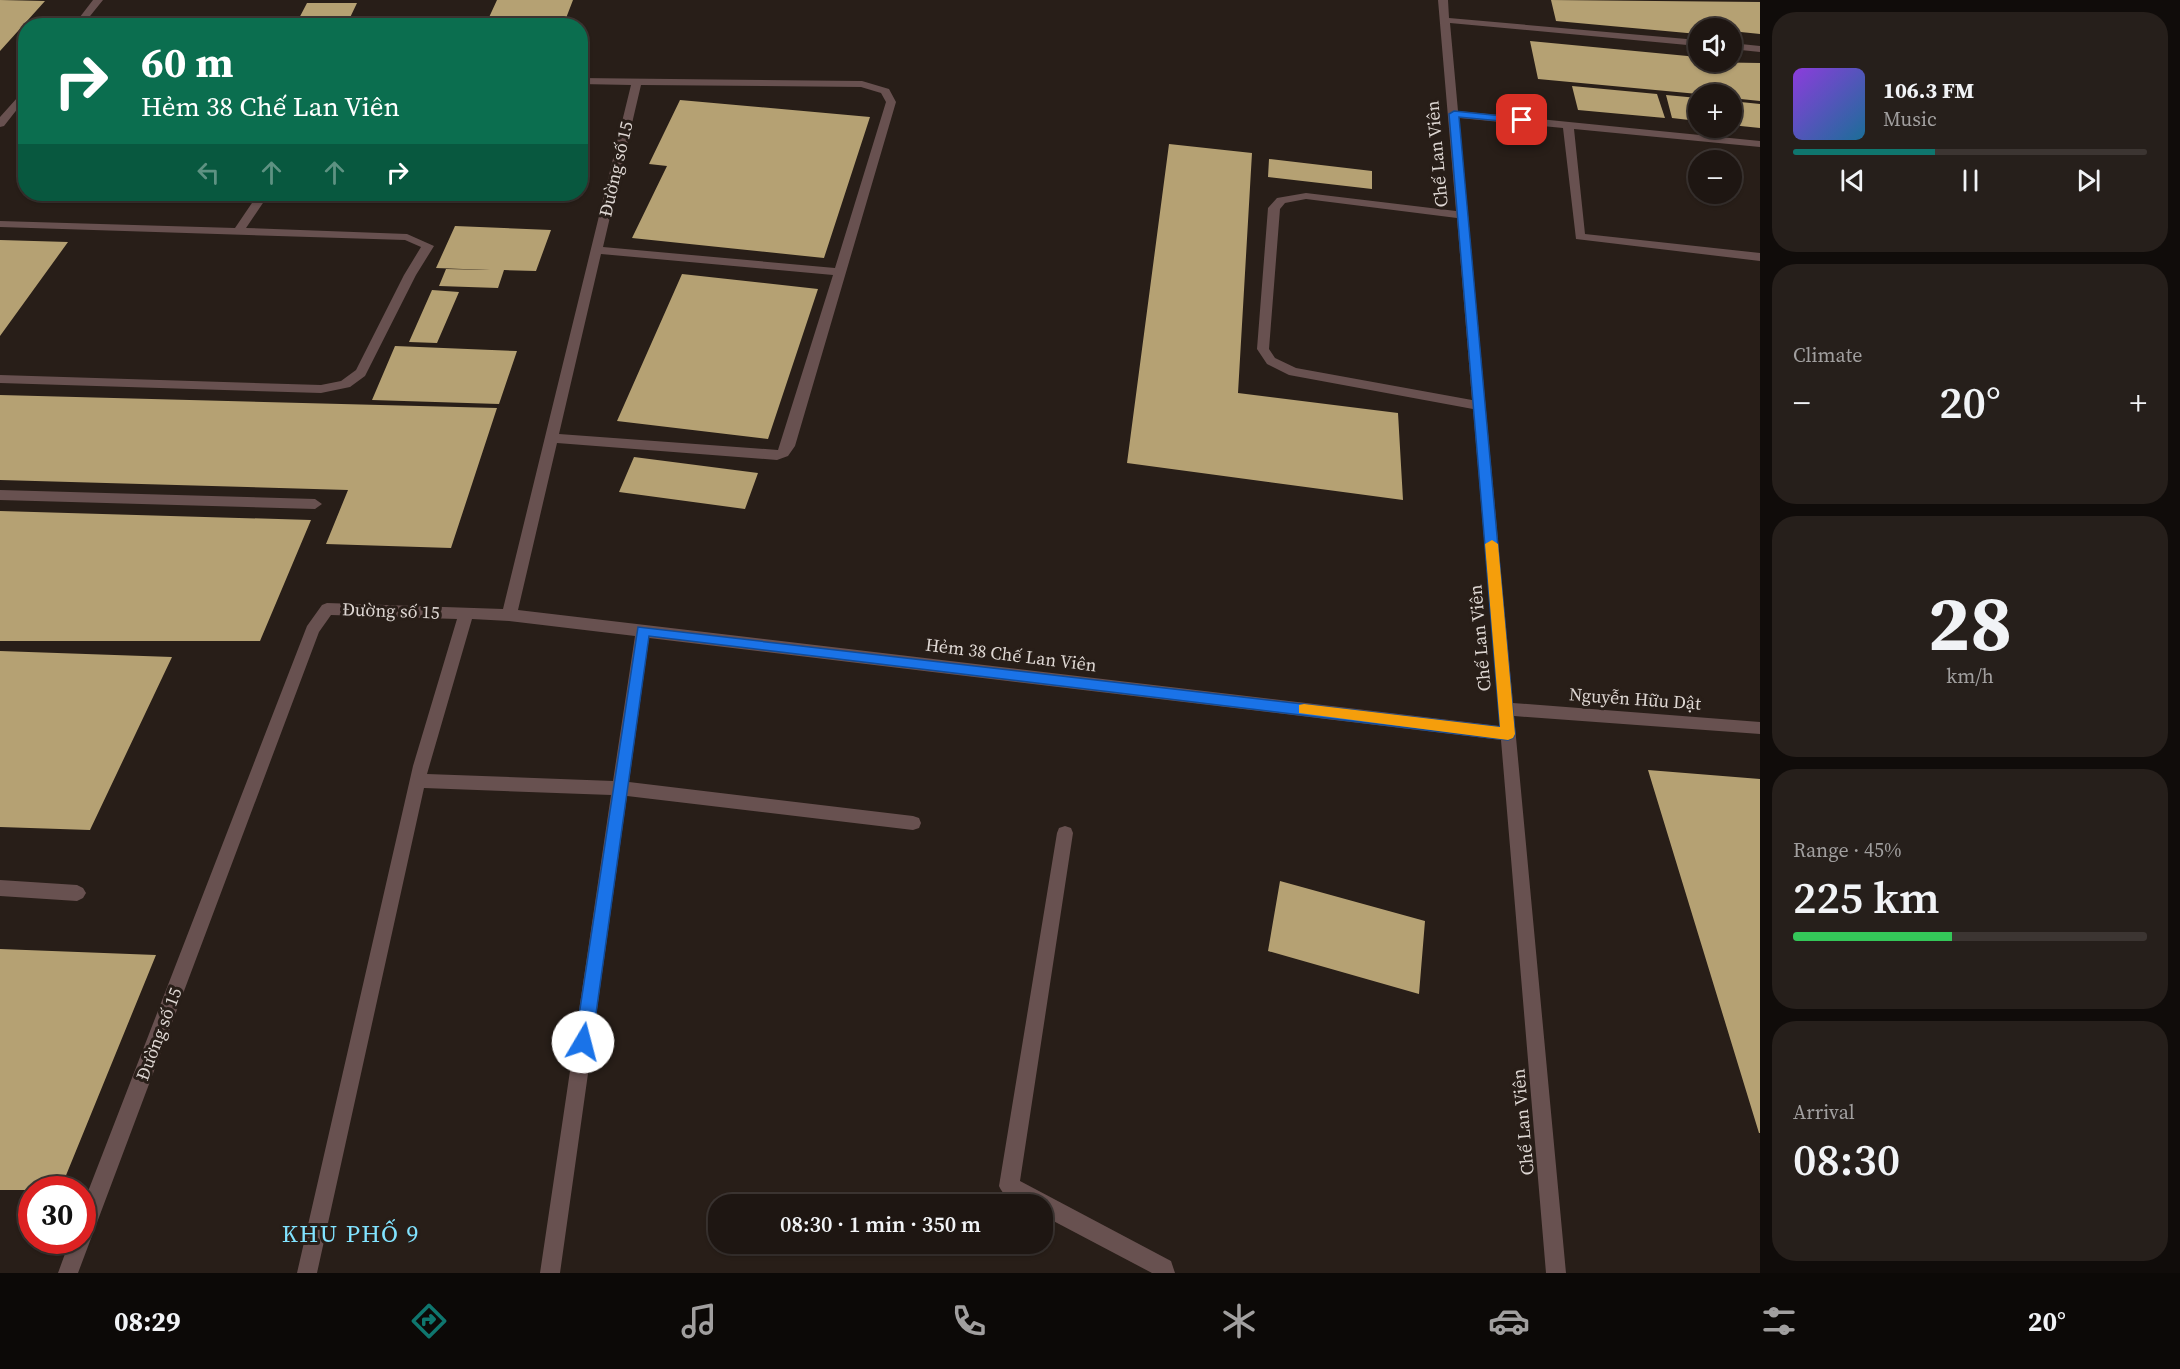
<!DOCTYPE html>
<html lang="en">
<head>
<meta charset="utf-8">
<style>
  :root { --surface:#1e1612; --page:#261f1b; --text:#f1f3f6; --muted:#a19f9f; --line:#3c3532; --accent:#0f766e }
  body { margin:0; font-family:"Source Serif 4",serif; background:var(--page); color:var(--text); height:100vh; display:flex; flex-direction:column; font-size:22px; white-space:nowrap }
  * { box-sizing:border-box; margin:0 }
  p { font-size:20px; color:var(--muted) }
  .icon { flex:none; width:33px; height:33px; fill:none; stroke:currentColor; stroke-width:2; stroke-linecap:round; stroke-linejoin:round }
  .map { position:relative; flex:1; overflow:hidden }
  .drawer { display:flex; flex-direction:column; gap:12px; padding:12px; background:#100c0a; width:420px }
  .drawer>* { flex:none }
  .hud { position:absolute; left:18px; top:18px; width:570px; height:183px; border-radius:24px; box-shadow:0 2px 4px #0004,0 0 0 2px var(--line); background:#0b6e4f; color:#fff; overflow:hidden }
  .tools { position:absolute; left:1688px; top:18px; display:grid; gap:12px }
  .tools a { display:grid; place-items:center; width:54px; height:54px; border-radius:50%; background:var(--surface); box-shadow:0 2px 4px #0004,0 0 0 2px var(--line); font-size:30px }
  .speed { position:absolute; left:18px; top:1176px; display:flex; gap:12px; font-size:30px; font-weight:700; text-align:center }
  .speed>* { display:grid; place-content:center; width:78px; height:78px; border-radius:50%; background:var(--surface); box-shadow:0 2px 4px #0004,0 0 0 2px var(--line); line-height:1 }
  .speed .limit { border:9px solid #d22; background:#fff; color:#111 }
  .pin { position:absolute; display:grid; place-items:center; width:51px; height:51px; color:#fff; margin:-26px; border-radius:12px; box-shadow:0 3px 9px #0006 }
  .me { position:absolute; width:66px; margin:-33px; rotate:8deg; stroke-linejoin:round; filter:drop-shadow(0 0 4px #0008) }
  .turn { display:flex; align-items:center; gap:21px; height:126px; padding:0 24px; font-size:27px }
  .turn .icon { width:78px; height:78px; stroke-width:2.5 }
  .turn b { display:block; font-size:42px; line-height:51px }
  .lanes { display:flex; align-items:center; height:57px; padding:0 24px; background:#0003; justify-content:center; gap:30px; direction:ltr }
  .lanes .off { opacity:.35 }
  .big { font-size:45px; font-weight:600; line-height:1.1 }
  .drawer .card { flex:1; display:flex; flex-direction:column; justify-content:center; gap:9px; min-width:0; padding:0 21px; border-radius:24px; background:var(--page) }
  .drawer .dial { align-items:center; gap:0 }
  .dial b { font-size:78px; line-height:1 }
  .song { display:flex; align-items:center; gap:18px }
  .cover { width:72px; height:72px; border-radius:9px; background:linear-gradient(135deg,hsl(270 70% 55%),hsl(200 70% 35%)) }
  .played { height:6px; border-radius:3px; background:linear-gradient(90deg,var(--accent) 40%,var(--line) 40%) }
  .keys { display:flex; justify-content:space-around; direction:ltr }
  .heat { display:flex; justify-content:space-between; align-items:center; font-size:33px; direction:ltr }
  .charge { height:9px; border-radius:4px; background:linear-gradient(90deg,#34c759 45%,var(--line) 0) }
  .trip { position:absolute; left:708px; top:1194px; width:345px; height:60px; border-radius:24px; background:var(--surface); box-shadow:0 2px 4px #0004,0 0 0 2px var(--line); font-weight:600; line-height:60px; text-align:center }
  .tabs { display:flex; height:96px; justify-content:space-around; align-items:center; background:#0c0907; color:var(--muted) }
  .tabs .icon { width:42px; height:42px }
  .tabs .selected { color:var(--accent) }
  .tabs b { font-size:27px; color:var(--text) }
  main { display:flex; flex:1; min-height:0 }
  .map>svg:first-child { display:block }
  .building { fill:#b5a173 }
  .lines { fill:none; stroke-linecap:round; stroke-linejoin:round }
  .minor { fill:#685150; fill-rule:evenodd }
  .route { fill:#1a73e8; stroke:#114b97; stroke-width:1.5 }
  .slow { fill:#f59e0b }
  .labels { text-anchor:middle; stroke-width:6; stroke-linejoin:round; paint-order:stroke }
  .street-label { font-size:18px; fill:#ded7d3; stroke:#281e18 }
  .near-neighbourhood-label { font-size:24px; letter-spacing:1.5px; fill:#81e3ff; stroke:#281e18 }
</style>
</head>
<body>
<main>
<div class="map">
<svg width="1760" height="1273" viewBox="0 0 1760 1273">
  <rect width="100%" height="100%" fill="#281e18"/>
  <path class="building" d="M0 0 45 1 0 51Z
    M497 0H573L563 26H485Z
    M1551 0 1760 2V34L1731 31V28H1698V34L1556 21Z
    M307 3H357L346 26H295Z
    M1530 41 1698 57V62L1760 63V101L1731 98V94H1698L1538 79Z
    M1572 86 1657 94 1665 118 1578 110Z
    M1666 95 1698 98V121L1672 118Z
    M680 100 870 117 824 258 632 238 667 166 649 164Z
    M1731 101 1760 104V128L1731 125Z
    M1169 144 1252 153 1238 393 1398 413 1403 500 1127 463Z
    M1269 159 1372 171V189L1268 177Z
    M455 226 551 230 536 271 504 270 498 288 439 286 446 269 490 270 436 268Z
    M0 240 68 242 0 336Z
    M682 274 818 289 768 439 617 421Z
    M432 290 459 292 437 343 409 342Z
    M395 346 517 351 499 404 372 400Z
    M0 395 497 408 451 548 326 544 348 490 0 480Z
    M634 457 758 473 745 509 619 492Z
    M0 511 311 520 260 641H0Z
    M0 651 172 657 90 830 0 827Z
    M1648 770 1760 779V1133H1759Z
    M1280 881 1425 921 1419 994 1268 951Z
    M0 949 156 955 60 1190H0Z"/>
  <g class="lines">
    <path class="minor" d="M93 0H103L82 26H73Z
      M1438 0H1448L1449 18 1698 40V46L1450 23 1458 111 1760 141V147L1574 129 1585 234 1760 253V261L1576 239 1563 128 1459 118 1513 703 1760 722V734L1514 716 1566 1273H1546L1501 740 649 638 629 782 913 816 919 818 921 823 919 828 913 830 627 796 560 1273H540L611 795 424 788 317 1273H297L413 766 457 619 331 615 319 632 78 1273H58L70 1240H82V1207L307 626 322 605 327 603 503 609 631 85 580 84V78L862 81 889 89 896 102 795 446 788 456 777 460 557 443 518 610 1500 726 1473 409 1289 375 1267 364 1257 349 1268 208 1277 198 1306 193 1456 211ZM641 85 861 87 881 93 886 102 835 268 603 247ZM1306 199 1457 218 1472 400 1296 368 1275 358 1269 349 1280 209 1285 203ZM601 254 833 275 778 450 559 434ZM472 619 509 621 635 636 613 781 427 774Z
      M1731 43 1760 46V52L1731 49Z
      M26 88V98L4 126 0 127V117Z
      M258 194H269L246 228 407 234 434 246 416 275 365 376 350 387 321 393 0 383V375L321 385 341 381 356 370 404 275 421 247 405 240 0 227V221L235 228Z
      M0 490 315 499 322 504 315 509 0 500Z
      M1065 826 1071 828 1073 833 1020 1181 1171 1261 1175 1273H1152L1042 1215V1204C1027 1204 1006 1203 999 1186L1057 833 1059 828Z
      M0 880 77 885 83 888 86 893 83 898 77 901 0 896Z"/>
  </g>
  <path class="route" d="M1454 111 1522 118 1527 120 1522 123 1459 117 1515 734 1513 738 1508 740 649 636 592 1042 589 1048 583 1050 577 1048 575 1042 638 627 1500 727 1449 114Z"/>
  <path class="slow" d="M1492 540 1498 544 1515 734 1513 738 1508 740 1299 713V705L1304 704 1500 727 1485 544Z"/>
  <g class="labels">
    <g class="street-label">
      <text transform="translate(1437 154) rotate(-95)" y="6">Chế Lan Viên</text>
      <text transform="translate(616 169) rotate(-77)" y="6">Đường số 15</text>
      <text transform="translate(391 611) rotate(2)" y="6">Đường số 15</text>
      <text transform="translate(1480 638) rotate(-95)" y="6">Chế Lan Viên</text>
      <text transform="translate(1011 655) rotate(7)" y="6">Hẻm 38 Chế Lan Viên</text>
      <text transform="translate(1635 699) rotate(4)" y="6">Nguyễn Hữu Dật</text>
      <text transform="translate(159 1034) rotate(-69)" y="6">Đường số 15</text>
      <text transform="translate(1523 1122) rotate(-95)" y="6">Chế Lan Viên</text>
    </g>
    <g class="near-neighbourhood-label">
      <text x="351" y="1242">KHU PHỐ 9</text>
    </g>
  </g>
</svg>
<div class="tools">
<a><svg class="icon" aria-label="sound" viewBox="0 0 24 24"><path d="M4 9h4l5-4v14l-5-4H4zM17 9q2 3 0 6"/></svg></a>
<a>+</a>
<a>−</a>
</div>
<div class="speed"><div class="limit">30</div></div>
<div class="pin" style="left:1522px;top:120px;background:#d93025"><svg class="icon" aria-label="arrive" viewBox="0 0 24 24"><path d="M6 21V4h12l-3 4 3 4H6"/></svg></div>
<svg class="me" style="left:583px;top:1042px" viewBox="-20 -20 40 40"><circle r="19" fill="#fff"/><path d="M0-13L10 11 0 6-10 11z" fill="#1a73e8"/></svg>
<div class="trip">08:30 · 1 min · 350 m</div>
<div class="hud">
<div class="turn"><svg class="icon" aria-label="right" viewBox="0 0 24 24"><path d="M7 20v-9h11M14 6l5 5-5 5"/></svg><div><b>60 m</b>Hẻm 38 Chế Lan Viên</div></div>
<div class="lanes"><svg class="icon off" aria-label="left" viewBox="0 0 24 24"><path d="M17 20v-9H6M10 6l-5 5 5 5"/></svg><svg class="icon off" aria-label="ahead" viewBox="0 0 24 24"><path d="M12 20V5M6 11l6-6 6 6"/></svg><svg class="icon off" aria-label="ahead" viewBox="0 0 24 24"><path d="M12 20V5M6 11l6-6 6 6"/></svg><svg class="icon" aria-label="right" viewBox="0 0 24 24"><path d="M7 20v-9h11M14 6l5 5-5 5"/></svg></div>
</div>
</div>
<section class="drawer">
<div class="card">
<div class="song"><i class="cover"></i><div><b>106.3 FM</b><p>Music</p></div></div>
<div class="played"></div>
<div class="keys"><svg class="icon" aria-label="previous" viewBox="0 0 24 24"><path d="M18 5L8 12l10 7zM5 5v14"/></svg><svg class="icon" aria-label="pause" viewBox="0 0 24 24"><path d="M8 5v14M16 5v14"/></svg><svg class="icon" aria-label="next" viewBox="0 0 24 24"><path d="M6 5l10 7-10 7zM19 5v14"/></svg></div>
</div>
<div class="card"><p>Climate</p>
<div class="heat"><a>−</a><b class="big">20°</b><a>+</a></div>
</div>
<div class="card dial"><b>28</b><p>km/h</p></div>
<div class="card"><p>Range · 45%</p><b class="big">225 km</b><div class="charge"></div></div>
<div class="card"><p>Arrival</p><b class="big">08:30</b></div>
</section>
</main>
<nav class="tabs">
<b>08:29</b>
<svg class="icon selected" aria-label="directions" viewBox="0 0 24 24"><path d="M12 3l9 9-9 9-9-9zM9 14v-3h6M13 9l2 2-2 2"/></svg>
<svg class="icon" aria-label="music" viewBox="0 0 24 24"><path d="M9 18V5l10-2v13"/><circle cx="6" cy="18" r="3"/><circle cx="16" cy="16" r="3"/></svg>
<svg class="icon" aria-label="phone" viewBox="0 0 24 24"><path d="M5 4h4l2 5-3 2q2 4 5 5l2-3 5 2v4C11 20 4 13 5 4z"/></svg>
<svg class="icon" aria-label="climate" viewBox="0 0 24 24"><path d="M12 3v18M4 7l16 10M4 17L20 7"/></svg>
<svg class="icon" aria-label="car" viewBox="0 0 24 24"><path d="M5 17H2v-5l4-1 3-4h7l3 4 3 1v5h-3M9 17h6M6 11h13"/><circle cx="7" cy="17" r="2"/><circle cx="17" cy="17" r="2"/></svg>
<svg class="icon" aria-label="filters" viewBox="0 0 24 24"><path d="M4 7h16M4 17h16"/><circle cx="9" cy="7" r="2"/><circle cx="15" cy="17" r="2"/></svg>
<b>20°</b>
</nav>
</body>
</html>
